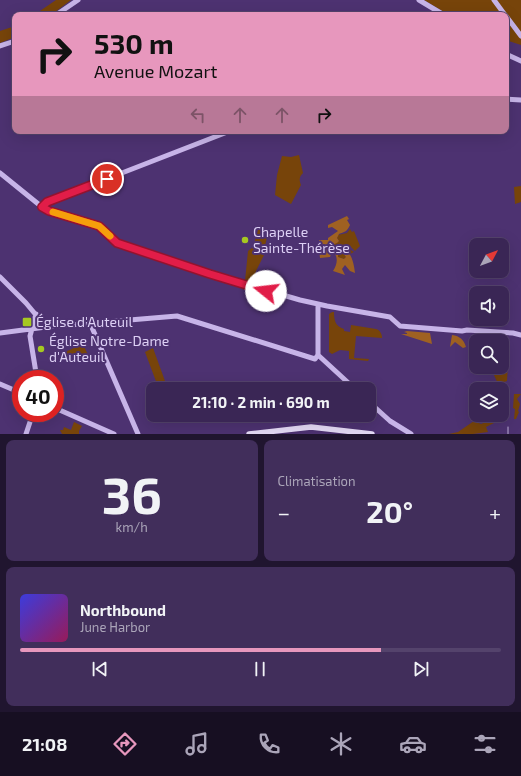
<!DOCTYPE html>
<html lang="fr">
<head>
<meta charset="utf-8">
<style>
  :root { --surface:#3a2655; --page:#412e5b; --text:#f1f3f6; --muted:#aba5b9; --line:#54436c; --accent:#e797bd }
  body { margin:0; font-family:"Exo 2",sans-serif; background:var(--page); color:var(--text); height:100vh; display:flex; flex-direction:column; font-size:15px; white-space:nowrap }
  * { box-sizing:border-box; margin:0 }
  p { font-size:13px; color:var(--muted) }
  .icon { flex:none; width:22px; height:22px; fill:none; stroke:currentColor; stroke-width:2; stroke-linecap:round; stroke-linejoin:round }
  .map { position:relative; height:434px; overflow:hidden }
  .sheet { display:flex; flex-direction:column; gap:6px; padding:6px; background:#20152f; flex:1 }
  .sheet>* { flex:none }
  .banner { position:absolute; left:12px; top:12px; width:497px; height:122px; border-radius:8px; box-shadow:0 4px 16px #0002,0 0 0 1px var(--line); background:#e797bd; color:#111; overflow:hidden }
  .needle { width:26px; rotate:49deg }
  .fabs { position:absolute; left:469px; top:238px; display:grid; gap:8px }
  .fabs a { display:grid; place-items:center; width:40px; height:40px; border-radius:8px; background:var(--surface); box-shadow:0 4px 16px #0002,0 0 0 1px var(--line); font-size:20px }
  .speed { position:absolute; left:12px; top:370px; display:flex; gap:8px; font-size:20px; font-weight:700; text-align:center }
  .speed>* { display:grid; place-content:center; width:52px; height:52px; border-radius:50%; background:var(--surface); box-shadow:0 4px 16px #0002,0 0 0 1px var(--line); line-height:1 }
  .speed .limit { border:6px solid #d22; background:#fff; color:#111 }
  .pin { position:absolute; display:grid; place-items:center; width:34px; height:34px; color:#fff; margin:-17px; border:2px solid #fff; border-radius:50%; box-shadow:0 1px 4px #0007 }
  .me { position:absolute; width:44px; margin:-22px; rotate:286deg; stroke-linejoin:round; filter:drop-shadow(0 0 3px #0008) }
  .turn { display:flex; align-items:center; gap:14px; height:84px; padding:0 16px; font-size:18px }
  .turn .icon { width:52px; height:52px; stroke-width:2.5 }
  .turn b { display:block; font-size:28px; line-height:34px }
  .lanes { display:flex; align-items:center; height:38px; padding:0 16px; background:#0003; justify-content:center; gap:20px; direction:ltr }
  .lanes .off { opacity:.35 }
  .big { font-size:30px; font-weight:700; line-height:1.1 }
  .sheet .widget { flex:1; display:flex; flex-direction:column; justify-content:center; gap:6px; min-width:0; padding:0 14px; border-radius:8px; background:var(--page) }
  .sheet .dial { align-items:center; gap:0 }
  .dial b { font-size:52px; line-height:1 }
  .song { display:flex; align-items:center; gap:12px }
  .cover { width:48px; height:48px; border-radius:6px; background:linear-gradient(135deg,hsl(240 70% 55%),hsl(330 70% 35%)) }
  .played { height:4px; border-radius:2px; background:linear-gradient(90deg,var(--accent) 75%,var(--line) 75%) }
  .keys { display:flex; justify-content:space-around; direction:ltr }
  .heat { display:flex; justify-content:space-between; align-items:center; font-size:22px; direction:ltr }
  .sheet .tiles { flex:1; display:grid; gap:6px; grid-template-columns:1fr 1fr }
  .widget:last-child { grid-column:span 2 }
  .trip { position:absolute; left:146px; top:382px; width:230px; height:40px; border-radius:8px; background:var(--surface); box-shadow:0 4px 16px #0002,0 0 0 1px var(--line); font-weight:700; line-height:40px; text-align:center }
  .menu { display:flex; height:64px; justify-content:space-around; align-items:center; background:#170f22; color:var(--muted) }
  .menu .icon { width:28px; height:28px }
  .menu .on { color:var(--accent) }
  .menu b { font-size:18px; color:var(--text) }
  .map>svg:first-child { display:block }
  .green { fill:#77440a }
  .forest { fill:#9f6122 }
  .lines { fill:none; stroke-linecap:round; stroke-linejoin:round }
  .secondary { stroke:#c7b4e8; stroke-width:5 }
  .primary { stroke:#e5dbf6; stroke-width:5.5 }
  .rail { stroke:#bdadd7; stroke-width:1 }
  .route-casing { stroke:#92132f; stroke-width:10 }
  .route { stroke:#e11d48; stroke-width:7 }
  .slow { stroke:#f59e0b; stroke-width:7 }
  .poi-dot { fill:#a6c821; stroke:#4d3271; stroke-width:1.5 }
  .labels { text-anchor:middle; stroke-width:4; stroke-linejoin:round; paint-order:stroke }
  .poi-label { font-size:14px; fill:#ddd0f5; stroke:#4d3271; text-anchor:start }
</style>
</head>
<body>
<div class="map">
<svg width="521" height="434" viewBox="0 0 521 434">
  <rect width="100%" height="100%" fill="#4d3271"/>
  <path class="green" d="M56 0H71L51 15H34Z
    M424 0H521V45L506 40V15H449Z
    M15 26V37L0 43V31Z
    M299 155 303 173C299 177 299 180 301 185L291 204 275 195 277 175 282 156 291 157Z
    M521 186V202L515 204 514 187Z
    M263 228 269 229 264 250H265L264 255 256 271 252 282 250 283 245 281 248 251 253 247 258 230Z
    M350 229 352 232 354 231 360 246 355 251 350 246H348L349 249 354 252 350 254 345 250 346 257 344 259 338 257 337 253 335 255 332 253C333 245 330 246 339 241L337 238 338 235 347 233Z
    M332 312H334C334 320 335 326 344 329V331L350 332 351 325 376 329C380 330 382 334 382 338L356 336 354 358 369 359 368 361 349 359V351L340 350 332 354 329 352V314Z
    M83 344 88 355 72 362 65 352Z
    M153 348 165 381 157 384 145 352Z
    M508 364 507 381 498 384 494 375 499 374 497 368 502 367V366Z
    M514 394H521L517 399 520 404 518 411 519 412 516 419H514L515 409 513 408Z
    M493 419 494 423 486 427 488 432 473 434H449L458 432 474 421 481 424Z
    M74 422 82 426 79 431V434H62L60 430H63L64 427 71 430Z"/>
  <path class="forest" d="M347 216 349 219 347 220 350 225C347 232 344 232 339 234L337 238 339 241 337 243 332 245 331 247 332 251 330 257 320 258 319 250 321 249 319 248V240H328V238L338 231 332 227 328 228V225Z
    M344 250C352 252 354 265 355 273L350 271 345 265 342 269 345 275 333 271C337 265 338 259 335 254H338V257L344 259 346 257 342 252Z
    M407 331 430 333 432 344 401 334H407V333L404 332Z
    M452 335C460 336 464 340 466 347L463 348 455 342 450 347Z"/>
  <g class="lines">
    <path class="secondary" d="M419 0 444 15
      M494 0 505 15
      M56 15 78 0
      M506 16 521 36
      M0 46 15 41
      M506 54 521 61
      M506 99 521 100
      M0 173 42 207 49 211 99 226 117 243 210 274 300 300 327 306 390 317 400 326 462 331 467 330 513 333 521 335
      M42 207 47 202 60 197 230 131
      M0 277 26 303 46 327
      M318 305V355L355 389
      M36 314 30 336 37 379
      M90 323 138 434
      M0 333 46 327 177 316 315 359 318 355
      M0 384 21 393
      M369 402 390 421 411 434
      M55 408 114 434
      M26 434 33 413"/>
    <path class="primary" d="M249 434 311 427 372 434"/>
    <path class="rail" d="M508 434V427"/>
  </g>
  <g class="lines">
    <g class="route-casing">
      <path id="route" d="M107 179 47 202 42 207 49 211 99 226 117 243 210 274 266 291"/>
    </g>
    <use href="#route" class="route"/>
    <path class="slow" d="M53 212 99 226 110 236"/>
  </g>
  <g class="poi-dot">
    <circle cx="245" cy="240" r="4"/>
    <rect x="22" y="317" width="10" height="10" rx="2"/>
    <circle cx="41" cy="349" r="4"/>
  </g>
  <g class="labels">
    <g class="poi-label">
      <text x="253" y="237">Chapelle<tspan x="253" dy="16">Sainte-Thérèse</tspan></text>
      <text x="36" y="327">Église d'Auteuil</text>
      <text x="49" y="346">Église Notre-Dame<tspan x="49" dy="16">d'Auteuil</tspan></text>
    </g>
  </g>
</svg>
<div class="fabs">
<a><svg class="needle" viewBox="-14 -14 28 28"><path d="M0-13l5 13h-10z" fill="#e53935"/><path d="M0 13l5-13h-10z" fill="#aba5b9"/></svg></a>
<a><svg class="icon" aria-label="sound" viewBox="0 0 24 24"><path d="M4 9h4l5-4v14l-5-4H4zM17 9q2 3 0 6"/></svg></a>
<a><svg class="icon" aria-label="search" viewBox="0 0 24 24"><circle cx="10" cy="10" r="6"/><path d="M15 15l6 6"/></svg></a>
<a><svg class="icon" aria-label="layers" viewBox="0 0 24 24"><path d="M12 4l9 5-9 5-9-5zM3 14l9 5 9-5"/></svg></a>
</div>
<div class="speed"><div class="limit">40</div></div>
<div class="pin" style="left:107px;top:179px;background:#d93025"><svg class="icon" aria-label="arrive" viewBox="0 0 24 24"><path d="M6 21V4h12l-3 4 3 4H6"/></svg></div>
<svg class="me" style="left:266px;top:291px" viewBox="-20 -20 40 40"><circle r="19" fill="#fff"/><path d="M0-13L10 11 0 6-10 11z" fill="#e11d48"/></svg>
<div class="trip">21:10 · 2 min · 690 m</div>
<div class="banner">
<div class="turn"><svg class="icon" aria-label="right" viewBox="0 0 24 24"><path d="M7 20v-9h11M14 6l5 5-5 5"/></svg><div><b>530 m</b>Avenue Mozart</div></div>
<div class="lanes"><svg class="icon off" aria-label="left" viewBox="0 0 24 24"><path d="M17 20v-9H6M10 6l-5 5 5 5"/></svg><svg class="icon off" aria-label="ahead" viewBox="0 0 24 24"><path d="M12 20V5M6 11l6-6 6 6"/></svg><svg class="icon off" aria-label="ahead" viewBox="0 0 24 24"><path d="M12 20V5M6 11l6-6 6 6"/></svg><svg class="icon" aria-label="right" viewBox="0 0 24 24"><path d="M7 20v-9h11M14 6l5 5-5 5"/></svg></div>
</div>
</div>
<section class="sheet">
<div class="tiles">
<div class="widget dial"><b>36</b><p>km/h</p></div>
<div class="widget"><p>Climatisation</p>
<div class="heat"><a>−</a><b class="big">20°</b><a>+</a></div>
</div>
<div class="widget">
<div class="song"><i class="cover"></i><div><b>Northbound</b><p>June Harbor</p></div></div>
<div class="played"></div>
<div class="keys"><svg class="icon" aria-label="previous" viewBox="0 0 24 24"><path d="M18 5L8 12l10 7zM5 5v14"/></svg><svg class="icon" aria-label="pause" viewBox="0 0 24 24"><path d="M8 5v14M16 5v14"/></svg><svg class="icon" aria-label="next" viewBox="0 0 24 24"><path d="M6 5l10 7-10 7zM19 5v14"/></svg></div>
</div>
</div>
</section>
<nav class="menu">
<b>21:08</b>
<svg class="icon on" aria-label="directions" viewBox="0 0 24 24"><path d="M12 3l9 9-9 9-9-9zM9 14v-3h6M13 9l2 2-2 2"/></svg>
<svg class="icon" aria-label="music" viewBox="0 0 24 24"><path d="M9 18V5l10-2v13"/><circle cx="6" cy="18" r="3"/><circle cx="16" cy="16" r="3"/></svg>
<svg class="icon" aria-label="phone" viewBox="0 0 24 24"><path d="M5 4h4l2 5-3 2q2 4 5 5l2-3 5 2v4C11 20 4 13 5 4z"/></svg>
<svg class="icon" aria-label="climate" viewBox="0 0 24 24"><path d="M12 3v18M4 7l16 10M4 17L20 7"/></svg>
<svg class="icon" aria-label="car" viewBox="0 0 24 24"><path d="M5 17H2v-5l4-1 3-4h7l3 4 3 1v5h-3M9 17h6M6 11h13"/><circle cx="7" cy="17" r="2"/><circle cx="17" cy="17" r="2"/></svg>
<svg class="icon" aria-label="filters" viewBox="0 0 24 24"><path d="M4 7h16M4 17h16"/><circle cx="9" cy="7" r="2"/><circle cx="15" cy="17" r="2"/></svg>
</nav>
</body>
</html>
